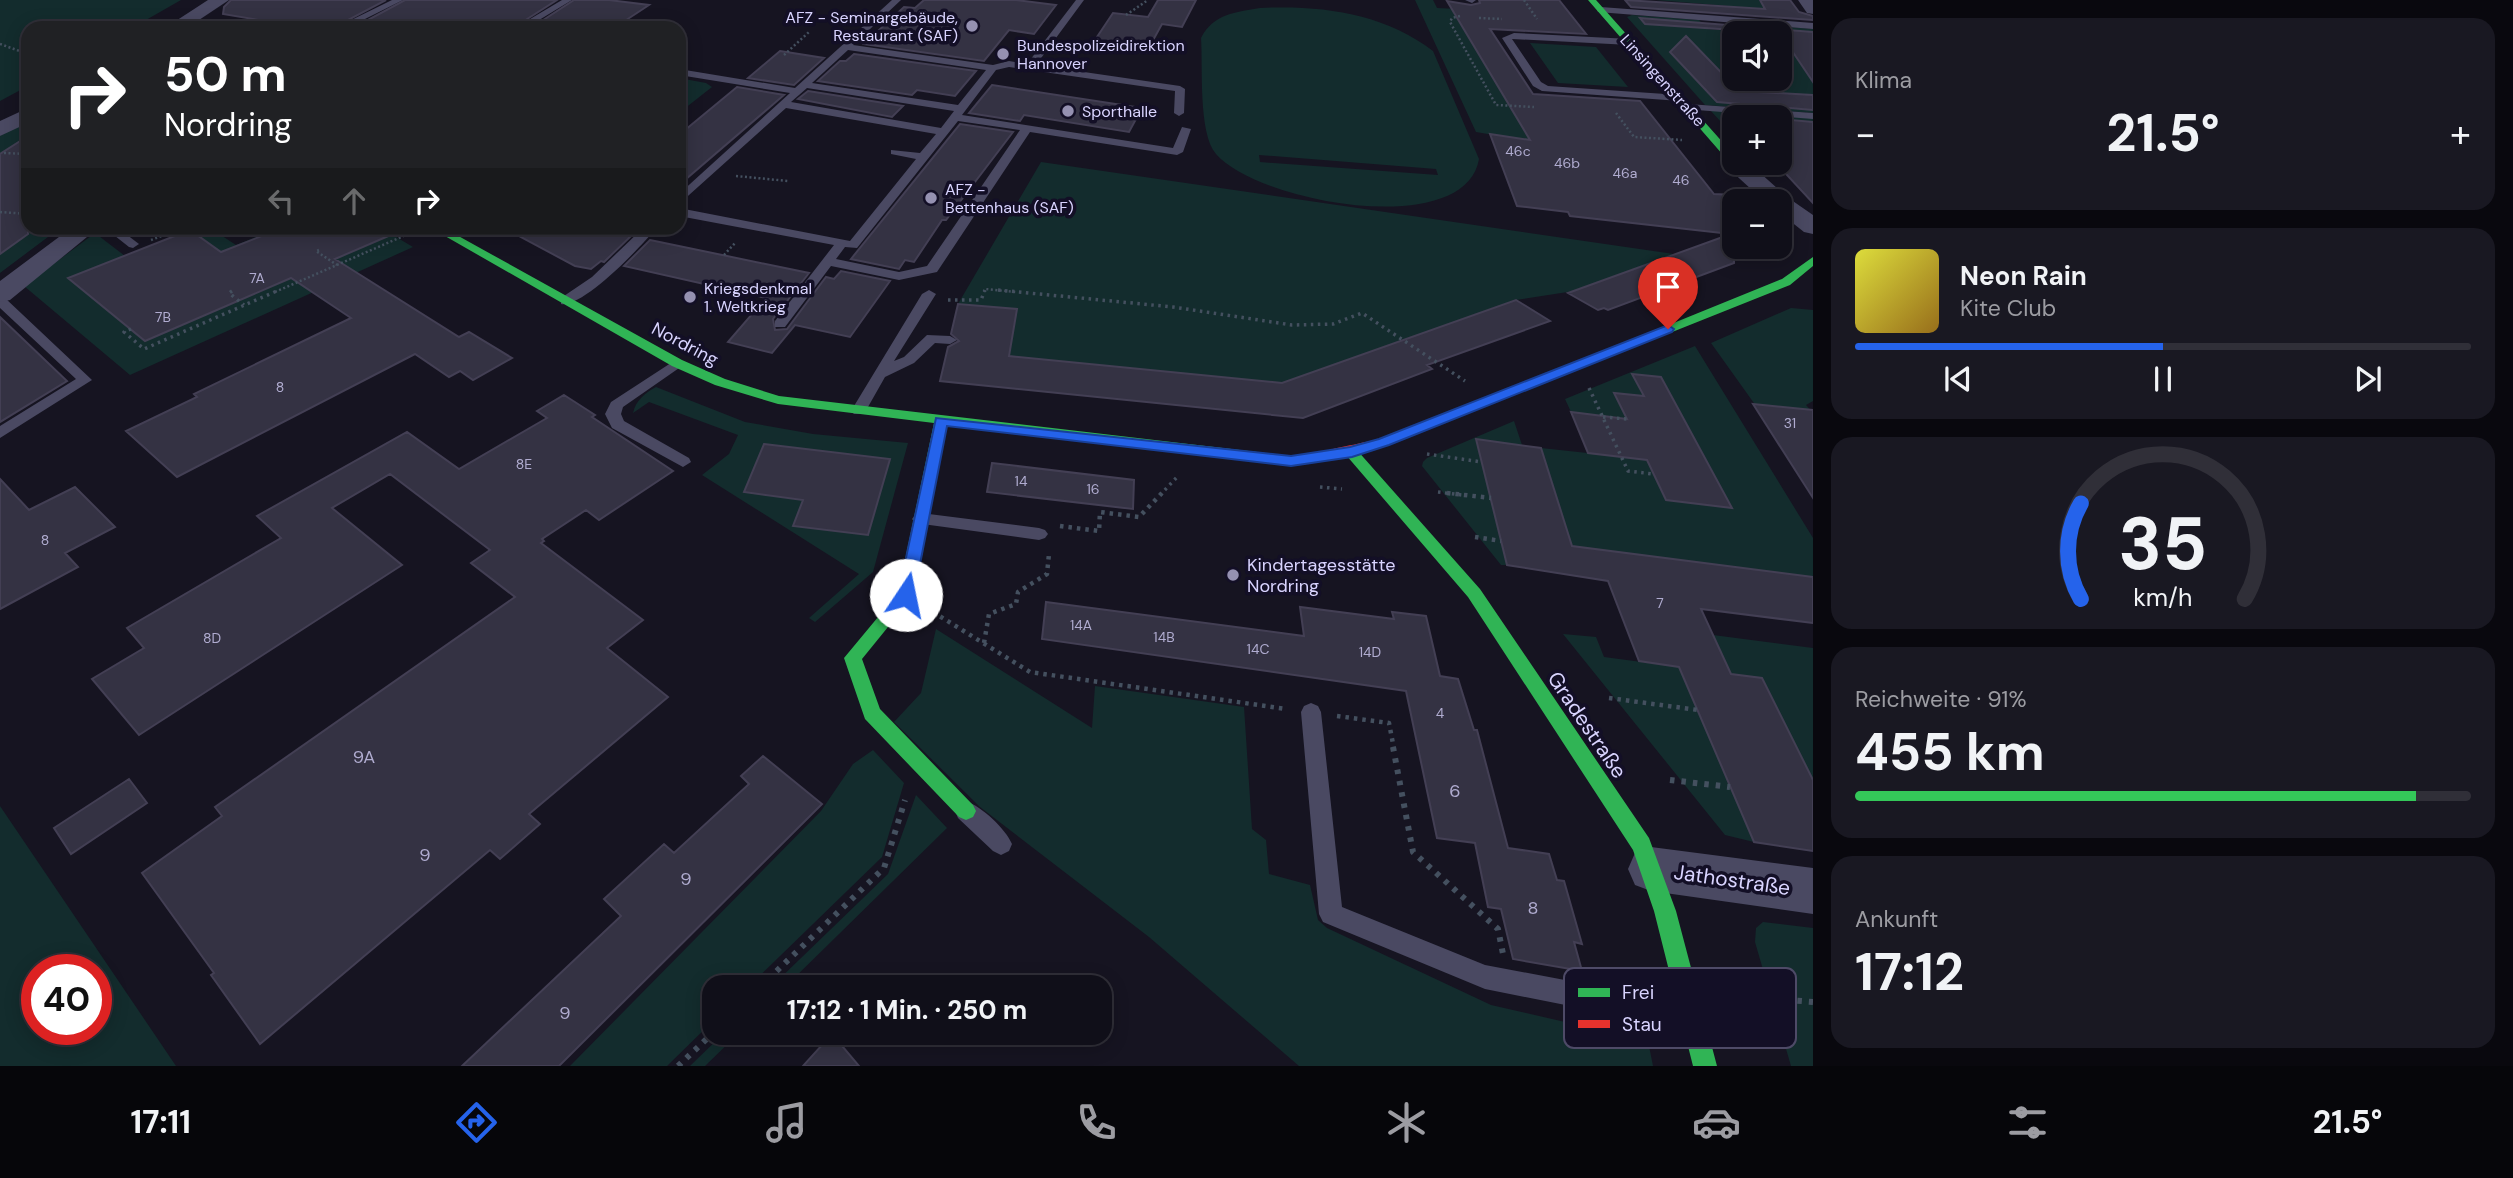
<!DOCTYPE html>
<html lang="de">
<head>
<meta charset="utf-8">
<style>
  :root { --surface:#100f19; --page:#191822; --text:#f1f3f6; --muted:#9c9ca2; --line:#302f38; --accent:#2563eb }
  body { margin:0; font-family:"DM Sans",sans-serif; background:var(--page); color:var(--text); height:100vh; display:flex; flex-direction:column; font-size:26px; white-space:nowrap }
  * { box-sizing:border-box; margin:0 }
  p { font-size:23px; color:var(--muted) }
  .icon { flex:none; width:38px; height:38px; fill:none; stroke:currentColor; stroke-width:2; stroke-linecap:round; stroke-linejoin:round }
  .map { position:relative; flex:1; overflow:hidden }
  .side { display:flex; flex-direction:column; gap:18px; padding:18px; background:#09080e; width:700px }
  .side>* { flex:none }
  .top-card { position:absolute; left:21px; top:21px; width:665px; height:214px; border-radius:21px; box-shadow:0 4px 18px #0003,0 0 0 2px var(--line); background:#202124; color:#fff; overflow:hidden }
  .buttons { position:absolute; left:1722px; top:21px; display:grid; gap:14px }
  .buttons a { display:grid; place-items:center; width:70px; height:70px; border-radius:14px; background:var(--surface); box-shadow:0 4px 18px #0003,0 0 0 2px var(--line); font-size:35px }
  .speed { position:absolute; left:21px; top:954px; display:flex; gap:14px; font-size:35px; font-weight:700; text-align:center }
  .speed>* { display:grid; place-content:center; width:91px; height:91px; border-radius:50%; background:var(--surface); box-shadow:0 4px 18px #0003,0 0 0 2px var(--line); line-height:1 }
  .speed .limit { border:10px solid #d22; background:#fff; color:#111 }
  .pin { position:absolute; display:grid; place-items:center; width:60px; height:60px; color:#fff; margin:-72px -30px; border-radius:50% 50% 50% 0; rotate:-45deg; box-shadow:0 0 7px #0007 }
  .pin .icon { rotate:45deg }
  .me { position:absolute; width:77px; margin:-38px; rotate:11deg; stroke-linejoin:round; filter:drop-shadow(0 0 5px #0008) }
  .turn { display:flex; align-items:center; gap:24px; height:147px; padding:0 28px; font-size:32px }
  .turn .icon { width:91px; height:91px; stroke-width:2.5 }
  .turn b { display:block; font-size:49px; line-height:60px }
  .lanes { display:flex; align-items:center; height:66px; padding:0 28px; background:#0003; justify-content:center; gap:35px; direction:ltr }
  .lanes .off { opacity:.35 }
  .big { font-size:52px; font-weight:700; line-height:1.1 }
  .side .card { flex:1; display:flex; flex-direction:column; justify-content:center; gap:10px; min-width:0; padding:0 24px; border-radius:21px; background:var(--page) }
  .side .dial { align-items:center; gap:0 }
  .dial svg { height:182px; overflow:visible; fill:none; stroke:var(--line); stroke-width:7; stroke-linecap:round; text-anchor:middle }
  .dial text { fill:var(--text); stroke:none }
  .song { display:flex; align-items:center; gap:21px }
  .cover { width:84px; height:84px; border-radius:10px; background:linear-gradient(135deg,hsl(60 70% 55%),hsl(40 70% 35%)) }
  .played { height:7px; border-radius:4px; background:linear-gradient(90deg,var(--accent) 50%,var(--line) 50%) }
  .keys { display:flex; justify-content:space-around; direction:ltr }
  .heat { display:flex; justify-content:space-between; align-items:center; font-size:38px; direction:ltr }
  .charge { height:10px; border-radius:5px; background:linear-gradient(90deg,#34c759 91%,var(--line) 0) }
  .trip { position:absolute; left:702px; top:975px; width:410px; height:70px; border-radius:21px; background:var(--surface); box-shadow:0 4px 18px #0003,0 0 0 2px var(--line); font-weight:700; line-height:70px; text-align:center }
  .dock { display:flex; height:112px; justify-content:space-around; align-items:center; background:#06060a; color:var(--muted) }
  .dock .icon { width:49px; height:49px }
  .dock .active { color:var(--accent) }
  .dock b { font-size:32px; color:var(--text) }
  main { display:flex; flex:1; min-height:0 }
  .map>svg:first-child { display:block }
  .green { fill:#132c2d; fill-rule:evenodd }
  .building { fill:#343243; stroke:#433f54; stroke-width:2 }
  .lines { fill:none; stroke-linecap:round; stroke-linejoin:round }
  .path-far3 { stroke:#44505f; stroke-width:2.5; stroke-dasharray:2 2.5; stroke-linecap:butt }
  .path-far2 { stroke:#44505f; stroke-width:3.5; stroke-dasharray:2.5 4.5; stroke-linecap:butt }
  .path-far1 { stroke:#44505f; stroke-width:4.5; stroke-dasharray:3.5 5; stroke-linecap:butt }
  .path { stroke:#44505f; stroke-width:6; stroke-dasharray:4.5 7; stroke-linecap:butt }
  .lane { fill:#4a4962; fill-rule:evenodd }
  .street { fill:#4a4962; fill-rule:evenodd }
  .fast { fill:#30b455; fill-rule:evenodd }
  .jam { fill:#e5322d; fill-rule:evenodd }
  .route { fill:#2563eb; stroke:#184099; stroke-width:2 }
  .poi-dot { fill:#9591b1; stroke:#130f26; stroke-width:2.5 }
  .labels { text-anchor:middle; stroke-width:7; stroke-linejoin:round; paint-order:stroke }
  .number-label { font-size:14px; fill:#b0acd0 }
  .far-poi-label { font-size:16px; fill:#d9d4ff; stroke:#130f26; text-anchor:start }
  .far-street-label { font-size:16px; fill:#d9d4ff; stroke:#130f26 }
  .street-label { font-size:18px; fill:#d9d4ff; stroke:#130f26 }
  .poi-label { font-size:18px; fill:#d9d4ff; stroke:#130f26; text-anchor:start }
  .near-number-label { font-size:18px; fill:#b0acd0 }
  .near-street-label { font-size:21px; fill:#d9d4ff; stroke:#130f26 }
  .key { fill:#130f26; stroke:#4e4a67; stroke-width:2 }
  .key-label { font-size:19px; fill:#d9d4ff }
</style>
</head>
<body>
<main>
<div class="map">
<svg width="1813" height="1066" viewBox="0 0 1813 1066">
  <rect width="100%" height="100%" fill="#161421"/>
  <path class="green" d="M0 0H181L132 28H28V86L0 101Z
    M1415 0H1433L1437 8 1500 11 1459 19 1509 104 1639 137 1671 139 1690 168 1476 132Z
    M1656 0H1759L1765 9Z
    M1260 8C1321 5 1384 13 1433 51L1479 159C1465 241 1257 202 1216 154 1198 133 1203 67 1201 38 1213 14 1236 12 1260 8ZM1259 155 1436 169 1438 175 1260 162Z
    M1632 15 1699 20 1707 29 1755 33H1734V79H1780V33H1767L1757 24 1813 29V113L1705 105 1627 17Z
    M1530 43 1596 47 1628 87 1558 83Z
    M679 78 706 83 712 87 679 113Z
    M1710 110 1813 118V171L1763 167 1759 163H1780V117H1734V136Z
    M28 120V228H60L0 273V136Z
    M1041 162 1674 254 1574 291 1516 300 1282 383 1009 356 1016 309 958 304Z
    M198 228H210L236 245 274 230 288 240 318 228H381L413 247 130 375 24 286 95 233 125 256Z
    M1791 308 1813 310V401L1806 405 1813 413 1756 406 1711 343Z
    M1695 346 1813 538V577L1572 546 1541 448 1615 456 1597 416 1571 412 1565 399Z
    M656 387 745 422 813 434 908 443 873 572 815 622 809 618 859 574 702 475 729 454 738 435 649 402 633 413C636 400 645 393 656 387Z
    M1514 421 1522 445 1476 440 1507 565H1501L1422 466 1423 462 1427 458Z
    M936 629 1092 728 1095 686 1244 707 1252 829 1266 840 1269 874 1310 885 1318 920 1327 928 1491 1005 1648 1041 1653 1066H1299L1149 937 980 807 894 722 921 693Z
    M1563 634 1596 637 1604 657 1679 667 1754 842 1725 835Z
    M1713 635 1813 648V780L1762 678 1731 674Z
    M873 750 904 783 882 857 748 987H714V1020L667 1066H570L821 811 853 764Z
    M916 795 947 828 785 987H771L888 874Z
    M0 806 176 1066H0ZM37 970H96V1029H37Z
    M1763 922 1813 928V1066H1791L1755 942 1756 928Z
    M724 1033H739L705 1066H690Z"/>
  <path class="building" d="M231 0H386L333 28H306L223 14 224 7Z
    M405 0H557L513 28H353Z
    M574 0H609L649 5 614 28H531Z
    M924 0H1016L1056 5 1034 34 1009 30 984 61 864 44 904 7 915 8Z
    M1158 0H1196L1182 27 1162 24 1146 53 1091 46 1113 13 1148 17Z
    M1479 0H1559L1586 34 1490 29 1533 94 1640 101 1714 194 1734 195V263L1608 310 1604 308 1598 310 1568 293 1731 234 1570 216 1568 212 1517 206 1490 134 1530 140 1447 1 1471 5 1480 3Z
    M1625 0 1765 9 1760 0H1790L1799 12 1813 16V20L1631 7Z
    M1640 18 1813 32V82L1780 33 1645 24Z
    M1686 36 1739 91 1813 95V110L1717 102 1670 52Z
    M780 51 824 58 794 85 748 78Z
    M854 54 976 71 955 96 917 90 912 95 818 81 840 61H846Z
    M992 85 1142 108 1129 132 1024 115 1020 121 969 113Z
    M737 87 784 95 679 185V135Z
    M808 91 903 106 892 117 798 99Z
    M1780 119 1813 122V203L1776 163H1780Z
    M960 124 1013 132 946 220H942L914 262 905 260 899 269 851 259Z
    M28 136V234L0 254V154Z
    M282 228H407L335 259 459 337 469 332 512 358 473 380 460 371 449 377 415 354 177 477 126 431 197 397 194 394 351 318 291 278 145 341 68 278 190 230 221 252Z
    M504 228H601L631 236 604 262 601 261 591 269 575 266Z
    M650 240 809 273 773 319 775 330 787 329 826 277 834 279 841 271 890 281 850 337 795 325 772 353 728 342 766 298 624 266Z
    M1516 300 1550 321 1427 365 1432 369 1303 418 940 381 948 347 959 341 951 334 958 304 1017 309 1009 356 1282 383Z
    M0 317 67 381 0 422Z
    M1632 374 1661 377 1732 508 1666 500 1647 460 1588 453 1571 412 1627 419 1614 393 1644 396Z
    M564 395 595 415 592 417 673 471 599 520 586 510 542 539 544 541 541 543 643 620 607 648 668 697 529 814 540 824 500 859 490 850 260 1044 211 975 214 973 142 873 222 816 215 807 515 597 471 563 490 550 390 474 332 508 402 565 139 735 92 679 144 648 127 628 281 538 257 516 407 432 459 469 547 418 537 411Z
    M1753 404 1813 410V498Z
    M1476 439 1541 448 1572 546 1813 577V623L1701 609 1731 674 1762 678 1813 780V851L1754 842 1679 667 1639 661 1608 581 1507 565Z
    M764 444 890 459 868 535 793 526 803 500 744 492Z
    M992 463 1134 480 1133 509 987 492Z
    M0 479 29 510 75 487 115 527 65 553 78 567 0 609Z
    M1046 602 1304 636 1300 607 1394 619 1392 612 1426 616 1440 676 1458 679 1474 730H1477L1508 848 1549 854 1557 880 1564 881 1582 944 1574 942 1582 971 1513 959 1501 909 1488 907 1475 843 1437 838 1406 691 1042 639Z
    M763 756 822 804 559 1066H462L621 916 604 899 664 844 674 853 749 784 741 776Z
    M129 779 147 803 71 854 54 828Z
    M832 1034 859 1066H803Z"/>
  <g class="lines">
    <path class="path-far3" d="M1524 0 1537 19
      M1126 15 1148 0
      M1460 16 1452 18 1450 22 1496 105 1534 107
      M1479 18 1502 19
      M0 44 28 54
      M784 55 809 32
      M1616 113 1634 137 1682 140
      M4 153 28 154
      M736 176 788 181
      M0 212 28 214
      M151 240 183 228
      M319 250 316 251 337 265
      M724 255 735 243
      M275 292 408 234
      M984 292 985 289 1016 292"/>
    <path class="path-far2" d="M998 290 1173 307 1292 325 1333 324 1362 313 1465 381
      M232 291 229 293 244 305
      M948 300H981L985 290
      M131 329 124 332 144 349 279 290
      M1589 388 1628 471 1653 474
      M1603 417 1627 419
      M1427 454 1482 462
      M1320 487 1342 489
      M1438 492 1462 495
      M1160 495 1179 475"/>
    <path class="path-far1" d="M1447 493 1491 498
      M1060 526 1099 531 1100 512 1139 517 1162 493
      M1475 537 1501 541
      M933 612 1030 672 1286 709
      M984 643 989 614 1016 604 1018 592 1047 574 1049 554
      M1609 698 1698 710
      M1337 716 1389 723 1394 749"/>
    <path class="path" d="M1393 747 1413 852 1498 929 1503 954
      M1670 780 1730 787
      M760 987 884 868 905 800
      M1763 998 1813 1002
      M678 1066 714 1032"/>
    <path class="lane" d="M392 0H403L347 28H335Z
      M562 0H572L526 28H515Z
      M892 0H901L853 45 993 65 1009 61 1027 64 1076 0H1084L1036 65 1180 86 1185 89 1184 113 1179 116 1174 113 1175 91 1009 67 996 70 962 115 1173 148 1182 127 1191 129 1183 152 1177 155 1030 132 937 272 899 280 831 266 785 327H775V321L834 245 679 216V208L850 241 916 159 891 154V150L920 153 936 134 786 108 679 204V194L790 93 679 75V69L795 88ZM848 50 986 70 958 105 812 83ZM807 88 954 111 941 128 791 102ZM958 121 1020 130 927 266 899 272 836 259 845 247 857 248Z
      M1465 0H1476L1472 3Z
      M1601 7 1813 23V29L1598 12 1597 10Z
      M1514 33 1630 39 1635 42 1630 45 1512 39 1541 82 1548 86 1680 95 1685 98 1680 101 1542 91 1533 86 1502 38Z
      M1688 104 1813 113V119L1684 109 1683 107Z
      M105 228H118L139 244 133 248 129 247Z
      M643 228H656C642 246 583 308 561 304V298L592 277Z
      M929 290 936 294 894 361 904 357 927 335 950 336 957 340 950 344 935 343 914 363 885 377 864 414H854L851 411 922 294Z
      M0 297 5 298 92 380 0 438V426L76 379 0 308Z
      M677 359 684 363 682 366 623 407 621 414 624 421 689 458 691 462 683 467 612 428 605 414 611 402Z
      M921 513 1039 528 1045 530 1048 534 1045 538 1039 540 915 523 912 519 915 515Z
      M1311 703 1318 706 1321 712 1342 907 1485 965 1686 1003 1695 1007 1699 1016 1695 1025 1686 1029 1485 989 1323 922 1319 914 1301 712 1304 706Z
      M966 801C982 807 1005 828 1012 844L1009 851 1001 855 993 851 958 818 955 811 958 804Z"/>
    <path class="street" d="M208 0H229L187 28H165Z
      M1798 0H1813V14L1807 13Z
      M28 108V123L0 136V121Z
      M1734 157V163H1749L1787 197 1813 215V234L1804 232 1780 213V201H1764L1728 168 1725 163 1728 158Z
      M71 228H98L10 300 0 302V281Z
      M1651 847 1813 868V914L1651 891 1635 885 1628 869 1635 853Z"/>
    <path class="fast" d="M1588 0H1596L1734 155V163H1738H1730Z
      M431 228H444L682 360 725 379 779 396 1291 456 1300 455 1307 460 1305 463 1291 466 947 425 914 595 862 659 880 709 973 805 976 811 973 817 966 820 959 817 865 719 844 658 898 593 934 423 778 404 715 385 672 366Z
      M1813 257V266L1790 285 1587 366H1577L1575 363 1782 279Z
      M1351 447 1356 449 1480 589 1649 838 1676 911 1717 1066H1693L1654 911 1633 850 1468 597 1346 455 1344 452Z"/>
    <path class="jam" d="M1582 359 1589 363 1587 366 1389 445 1351 457 1300 465 1293 460C1298 455 1364 443 1379 439Z"/>
  </g>
  <path class="route" d="M1668 325 1674 329 1672 332 1389 445 1352 457 1291 466 947 426 914 595 912 599H900L898 595 936 418 1291 456 1350 447 1379 439Z"/>
  <g class="poi-dot">
    <circle cx="972" cy="26" r="7"/>
    <circle cx="1003" cy="54" r="7"/>
    <circle cx="1068" cy="111" r="7"/>
    <circle cx="931" cy="198" r="7"/>
    <circle cx="690" cy="297" r="7"/>
    <circle cx="1233" cy="575" r="7"/>
  </g>
  <g class="labels">
    <g class="number-label">
      <text x="1518" y="156">46c</text>
      <text x="1567" y="168">46b</text>
      <text x="1625" y="178">46a</text>
      <text x="1681" y="185">46</text>
      <text x="257" y="283">7A</text>
      <text x="163" y="322">7B</text>
      <text x="280" y="392">8</text>
      <text x="1790" y="428">31</text>
      <text x="524" y="469">8E</text>
      <text x="1021" y="486">14</text>
      <text x="1093" y="494">16</text>
      <text x="45" y="545">8</text>
      <text x="1660" y="608">7</text>
      <text x="1081" y="630">14A</text>
      <text x="1164" y="642">14B</text>
      <text x="212" y="643">8D</text>
      <text x="1258" y="654">14C</text>
      <text x="1370" y="657">14D</text>
      <text x="1440" y="718">4</text>
    </g>
    <g class="far-poi-label">
      <text x="958" y="23" text-anchor="end">AFZ - Seminargebäude,<tspan x="958" dy="18">Restaurant (SAF)</tspan></text>
      <text x="1017" y="51">Bundespolizeidirektion<tspan x="1017" dy="18">Hannover</tspan></text>
      <text x="1082" y="117">Sporthalle</text>
      <text x="945" y="195">AFZ -<tspan x="945" dy="18">Bettenhaus (SAF)</tspan></text>
      <text x="704" y="294">Kriegsdenkmal<tspan x="704" dy="18">1. Weltkrieg</tspan></text>
    </g>
    <g class="far-street-label">
      <text transform="translate(1663 80) rotate(48)" y="6">Linsingenstraße</text>
    </g>
    <g class="street-label">
      <text transform="translate(685 344) rotate(28)" y="6">Nordring</text>
    </g>
    <g class="poi-label">
      <text x="1247" y="571">Kindertagesstätte<tspan x="1247" dy="21">Nordring</tspan></text>
    </g>
    <g class="near-number-label">
      <text x="364" y="763">9A</text>
      <text x="1455" y="797">6</text>
      <text x="425" y="861">9</text>
      <text x="686" y="885">9</text>
      <text x="1533" y="914">8</text>
      <text x="565" y="1019">9</text>
    </g>
    <g class="near-street-label">
      <text transform="translate(1587 725) rotate(56)" y="7">Gradestraße</text>
      <text transform="translate(1732 880) rotate(8)" y="7">Jathostraße</text>
    </g>
  </g>
  <rect x="1564" y="968" width="232" height="80" rx="10" class="key"/>
  <rect x="1578" y="988" width="32" height="9" fill="#30b455"/>
  <rect x="1578" y="1020" width="32" height="8" fill="#e5322d"/>
  <g class="key-label">
    <text x="1622" y="999">Frei</text>
    <text x="1622" y="1031">Stau</text>
  </g>
</svg>
<div class="buttons">
<a><svg class="icon" aria-label="sound" viewBox="0 0 24 24"><path d="M4 9h4l5-4v14l-5-4H4zM17 9q2 3 0 6"/></svg></a>
<a>+</a>
<a>−</a>
</div>
<div class="speed"><div class="limit">40</div></div>
<div class="pin" style="left:1668px;top:329px;background:#d93025"><svg class="icon" aria-label="arrive" viewBox="0 0 24 24"><path d="M6 21V4h12l-3 4 3 4H6"/></svg></div>
<svg class="me" style="left:906px;top:595px" viewBox="-20 -20 40 40"><circle r="19" fill="#fff"/><path d="M0-13L10 11 0 6-10 11z" fill="#2563eb"/></svg>
<div class="trip">17:12 · 1 Min. · 250 m</div>
<div class="top-card">
<div class="turn"><svg class="icon" aria-label="right" viewBox="0 0 24 24"><path d="M7 20v-9h11M14 6l5 5-5 5"/></svg><div><b>50 m</b>Nordring</div></div>
<div class="lanes"><svg class="icon off" aria-label="left" viewBox="0 0 24 24"><path d="M17 20v-9H6M10 6l-5 5 5 5"/></svg><svg class="icon off" aria-label="ahead" viewBox="0 0 24 24"><path d="M12 20V5M6 11l6-6 6 6"/></svg><svg class="icon" aria-label="right" viewBox="0 0 24 24"><path d="M7 20v-9h11M14 6l5 5-5 5"/></svg></div>
</div>
</div>
<section class="side">
<div class="card"><p>Klima</p>
<div class="heat"><a>−</a><b class="big">21.5°</b><a>+</a></div>
</div>
<div class="card">
<div class="song"><i class="cover"></i><div><b>Neon Rain</b><p>Kite Club</p></div></div>
<div class="played"></div>
<div class="keys"><svg class="icon" aria-label="previous" viewBox="0 0 24 24"><path d="M18 5L8 12l10 7zM5 5v14"/></svg><svg class="icon" aria-label="pause" viewBox="0 0 24 24"><path d="M8 5v14M16 5v14"/></svg><svg class="icon" aria-label="next" viewBox="0 0 24 24"><path d="M6 5l10 7-10 7zM19 5v14"/></svg></div>
</div>
<div class="card dial"><svg viewBox="0 0 100 80">
<path d="M14 69A42 42 0 1 1 86 69"/>
<path d="M14 69A42 42 0 0 1 14 27" stroke="#2563eb"/>
<text x="50" y="56" font-size="32" font-weight="700">35</text>
<text x="50" y="72" font-size="11">km/h</text>
</svg></div>
<div class="card"><p>Reichweite · 91%</p><b class="big">455 km</b><div class="charge"></div></div>
<div class="card"><p>Ankunft</p><b class="big">17:12</b></div>
</section>
</main>
<nav class="dock">
<b>17:11</b>
<svg class="icon active" aria-label="directions" viewBox="0 0 24 24"><path d="M12 3l9 9-9 9-9-9zM9 14v-3h6M13 9l2 2-2 2"/></svg>
<svg class="icon" aria-label="music" viewBox="0 0 24 24"><path d="M9 18V5l10-2v13"/><circle cx="6" cy="18" r="3"/><circle cx="16" cy="16" r="3"/></svg>
<svg class="icon" aria-label="phone" viewBox="0 0 24 24"><path d="M5 4h4l2 5-3 2q2 4 5 5l2-3 5 2v4C11 20 4 13 5 4z"/></svg>
<svg class="icon" aria-label="climate" viewBox="0 0 24 24"><path d="M12 3v18M4 7l16 10M4 17L20 7"/></svg>
<svg class="icon" aria-label="car" viewBox="0 0 24 24"><path d="M5 17H2v-5l4-1 3-4h7l3 4 3 1v5h-3M9 17h6M6 11h13"/><circle cx="7" cy="17" r="2"/><circle cx="17" cy="17" r="2"/></svg>
<svg class="icon" aria-label="filters" viewBox="0 0 24 24"><path d="M4 7h16M4 17h16"/><circle cx="9" cy="7" r="2"/><circle cx="15" cy="17" r="2"/></svg>
<b>21.5°</b>
</nav>
</body>
</html>
